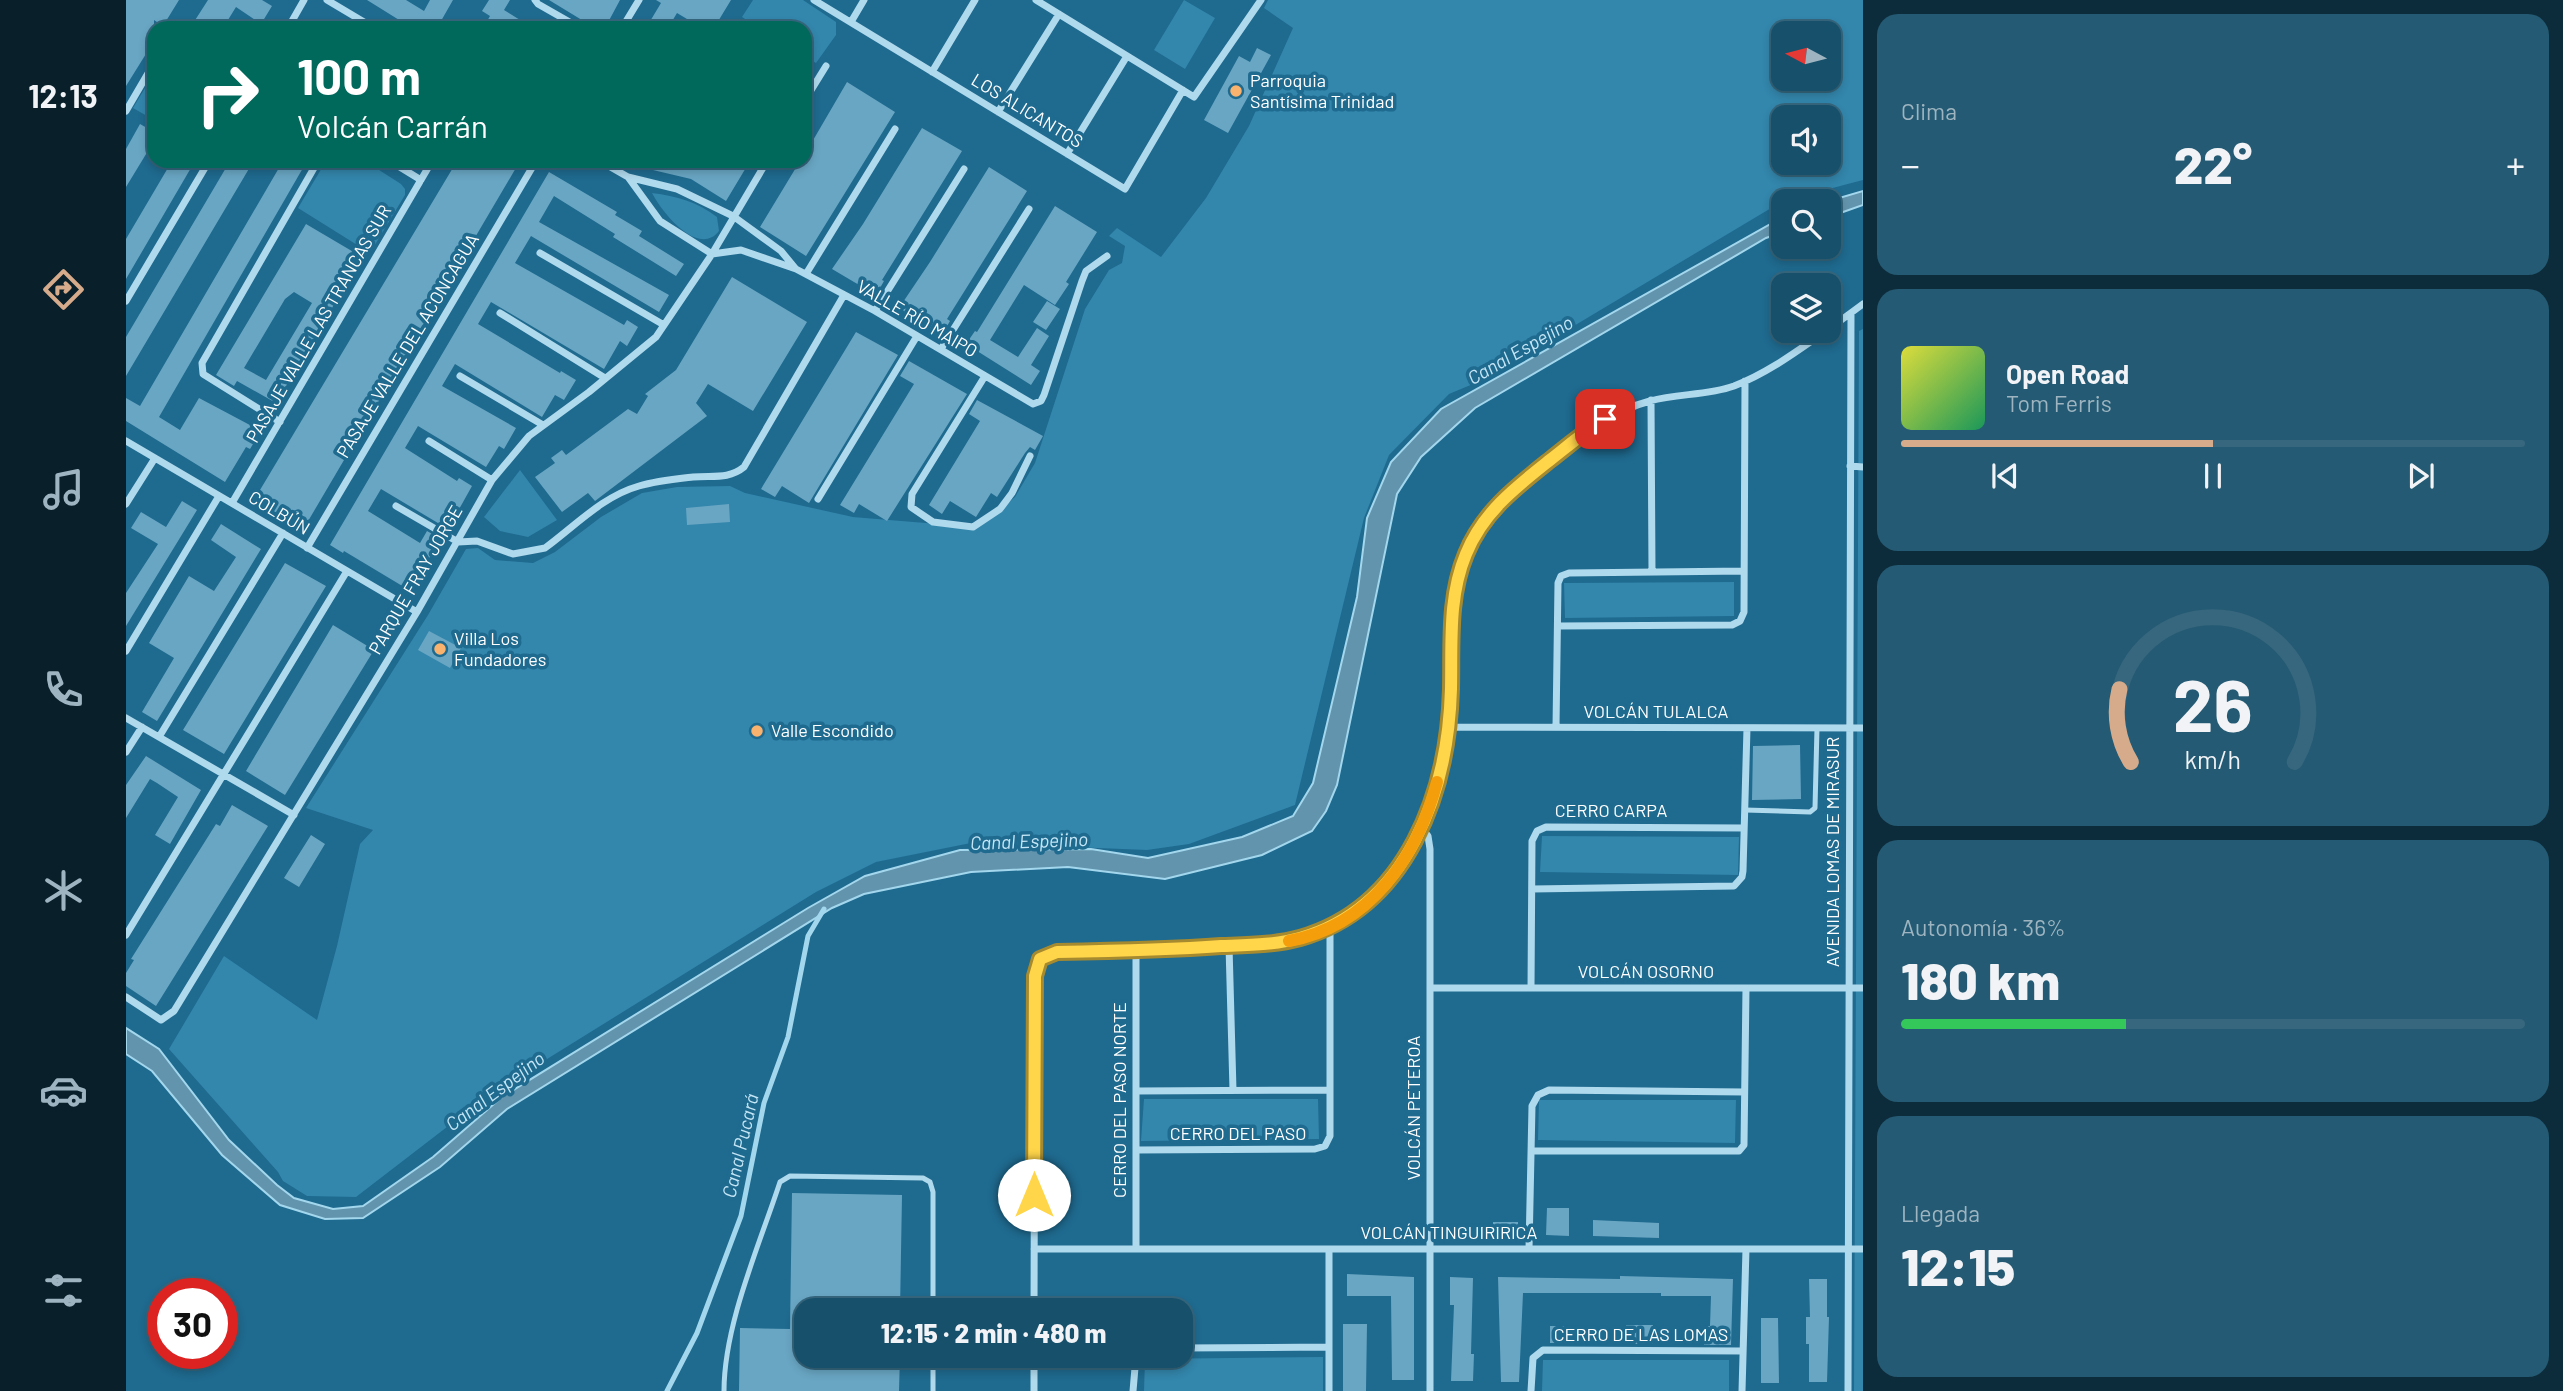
<!DOCTYPE html>
<html lang="es">
<head>
<meta charset="utf-8">
<style>
  :root { --surface:#17506b; --page:#245a73; --text:#f1f3f6; --muted:#9eb5c1; --line:#36677e; --accent:#d6ab8b }
  body { margin:0; font-family:Barlow,sans-serif; background:var(--page); color:var(--text); height:100vh; display:flex; flex-direction:column; font-size:26px; white-space:nowrap }
  * { box-sizing:border-box; margin:0 }
  p { font-size:23px; color:var(--muted) }
  .icon { flex:none; width:38px; height:38px; fill:none; stroke:currentColor; stroke-width:2; stroke-linecap:round; stroke-linejoin:round }
  .map { position:relative; flex:1; overflow:hidden }
  .panel { display:flex; flex-direction:column; gap:14px; padding:14px; background:#0d2c3b; width:700px }
  .panel>* { flex:none }
  .banner { position:absolute; left:21px; top:21px; width:665px; height:147px; border-radius:21px; box-shadow:0 4px 10px #0003,0 0 0 2px var(--line); background:#00695c; color:#fff; overflow:hidden }
  .needle { width:46px; rotate:277deg }
  .buttons { position:absolute; left:1645px; top:21px; display:grid; gap:14px }
  .buttons a { display:grid; place-items:center; width:70px; height:70px; border-radius:14px; background:var(--surface); box-shadow:0 4px 10px #0003,0 0 0 2px var(--line); font-size:35px }
  .speed { position:absolute; left:21px; top:1278px; display:flex; gap:14px; font-size:35px; font-weight:700; text-align:center }
  .speed>* { display:grid; place-content:center; width:91px; height:91px; border-radius:50%; background:var(--surface); box-shadow:0 4px 10px #0003,0 0 0 2px var(--line); line-height:1 }
  .speed .limit { border:10px solid #d22; background:#fff; color:#111 }
  .pin { position:absolute; display:grid; place-items:center; width:60px; height:60px; color:#fff; margin:-30px; border-radius:14px; box-shadow:0 4px 10px #0006 }
  .me { position:absolute; width:77px; margin:-38px; rotate:0deg; stroke-linejoin:round; filter:drop-shadow(0 0 5px #0008) }
  .turn { display:flex; align-items:center; gap:24px; height:147px; padding:0 35px; font-size:32px }
  .turn .icon { width:91px; height:91px; stroke-width:2.5 }
  .turn b { display:block; font-size:49px; line-height:60px }
  .big { font-size:52px; font-weight:800; line-height:1.1 }
  .panel .card { flex:1; display:flex; flex-direction:column; justify-content:center; gap:10px; min-width:0; padding:0 24px; border-radius:21px; background:var(--page) }
  .panel .dial { align-items:center; gap:0 }
  .dial svg { height:182px; overflow:visible; fill:none; stroke:var(--line); stroke-width:7; stroke-linecap:round; text-anchor:middle }
  .dial text { fill:var(--text); stroke:none }
  .song { display:flex; align-items:center; gap:21px }
  .cover { width:84px; height:84px; border-radius:10px; background:linear-gradient(135deg,hsl(60 70% 55%),hsl(150 70% 35%)) }
  .played { height:7px; border-radius:4px; background:linear-gradient(90deg,var(--accent) 50%,var(--line) 50%) }
  .keys { display:flex; justify-content:space-around; direction:ltr }
  .heat { display:flex; justify-content:space-between; align-items:center; font-size:38px; direction:ltr }
  .charge { height:10px; border-radius:5px; background:linear-gradient(90deg,#34c759 36%,var(--line) 0) }
  .trip { position:absolute; left:668px; top:1298px; width:399px; height:70px; border-radius:21px; background:var(--surface); box-shadow:0 4px 10px #0003,0 0 0 2px var(--line); font-weight:800; line-height:70px; text-align:center }
  main { display:flex; flex:1; min-height:0 }
  .tab-bar { display:flex; flex-direction:column; width:126px; justify-content:space-around; align-items:center; background:#09202b; color:var(--muted) }
  .tab-bar .icon { width:49px; height:49px }
  .tab-bar .current { color:var(--accent) }
  .tab-bar b { font-size:32px; color:var(--text) }
  .map>svg:first-child { display:block }
  .green { fill:#3386ac; fill-rule:evenodd }
  .water { fill:#6394ad; stroke:#a2d7ee; stroke-width:2 }
  .lines { fill:none; stroke-linecap:round; stroke-linejoin:round }
  .stream { stroke:#a2d7ee; stroke-width:5 }
  .building { fill:#69a6c3; fill-rule:evenodd }
  .lane { stroke:#afd9ed; stroke-width:5 }
  .street { stroke:#afd9ed; stroke-width:7 }
  .route-casing { stroke:#a68a30; stroke-width:18 }
  .route { stroke:#ffd54a; stroke-width:12 }
  .slow { stroke:#f59e0b; stroke-width:12 }
  .poi-dot { fill:#fab26f; stroke:#1f6a8f; stroke-width:2.5 }
  .labels { text-anchor:middle; stroke-width:7; stroke-linejoin:round; paint-order:stroke }
  .poi-label { font-size:18px; fill:#fff; stroke:#1f6a8f; text-anchor:start }
  .street-label { font-size:18px; fill:#fff; stroke:#1f6a8f }
  .water-label { font-size:19px; font-style:italic; fill:#c5e6f6; stroke:#1f6a8f }
</style>
</head>
<body>
<main>
<nav class="tab-bar">
<b>12:13</b>
<svg class="icon current" aria-label="directions" viewBox="0 0 24 24"><path d="M12 3l9 9-9 9-9-9zM9 14v-3h6M13 9l2 2-2 2"/></svg>
<svg class="icon" aria-label="music" viewBox="0 0 24 24"><path d="M9 18V5l10-2v13"/><circle cx="6" cy="18" r="3"/><circle cx="16" cy="16" r="3"/></svg>
<svg class="icon" aria-label="phone" viewBox="0 0 24 24"><path d="M5 4h4l2 5-3 2q2 4 5 5l2-3 5 2v4C11 20 4 13 5 4z"/></svg>
<svg class="icon" aria-label="climate" viewBox="0 0 24 24"><path d="M12 3v18M4 7l16 10M4 17L20 7"/></svg>
<svg class="icon" aria-label="car" viewBox="0 0 24 24"><path d="M5 17H2v-5l4-1 3-4h7l3 4 3 1v5h-3M9 17h6M6 11h13"/><circle cx="7" cy="17" r="2"/><circle cx="17" cy="17" r="2"/></svg>
<svg class="icon" aria-label="filters" viewBox="0 0 24 24"><path d="M4 7h16M4 17h16"/><circle cx="9" cy="7" r="2"/><circle cx="15" cy="17" r="2"/></svg>
</nav>
<div class="map">
<svg width="1737" height="1391" viewBox="0 0 1737 1391">
  <rect width="100%" height="100%" fill="#1f6a8f"/>
  <path class="green" d="M627 0H677L710 22V35L690 63 679 56V28H633L616 17Z
    M1058 0 1089 18 1059 69 1028 50Z
    M1142 0H1737V180L1657 201 1359 379 1323 394 1263 455 1238 518 1169 805 1063 844 1021 850 845 843 750 862 690 892 360 1097 230 1197 181 1196 157 1181 152 1172 43 1049 98 956 191 1020 211 946 234 844 247 830 180 808 302 615 340 549 352 548 369 560 407 563 429 552 475 517 516 493 551 487 604 486 619 493 727 517 824 525H844L868 515 889 497 909 463 959 309 983 270 996 263 999 246 983 236 991 228 1035 257 1080 198 1123 126 1167 28 1138 8ZM1657 33H1703V79H1657ZM1657 117H1703V163H1657Z
    M28 73V120L7 108Z
    M200 161H239L275 184 279 189V195L244 253 172 208Z
    M526 193C551 196 571 202 591 217L593 231C572 258 535 211 526 193Z
    M1737 329V1391H1728L1733 331Z
    M394 470 431 520 402 537 374 531 358 517Z
    M1608 582V616L1439 618 1438 583Z
    M1416 836 1613 837 1612 875 1414 872Z
    M1018 1099H1192L1193 1139 1015 1141Z
    M1413 1100H1610L1609 1143 1412 1140Z
    M1197 1357V1391H1018L1019 1359Z
    M1417 1360H1603V1391H1416Z"/>
  <path class="water" d="M1737 191V205L1703 217V201Z
    M1657 217V232L1640 238 1349 408 1295 457 1271 494 1211 785 1200 811 1186 831 1136 855 1039 879 942 867 845 872 738 894 706 908 381 1109 314 1167 237 1218 199 1219 154 1205 96 1155 26 1071 0 1054V1028L33 1049 103 1140 151 1185 168 1198 207 1209 237 1206 307 1157 376 1097 682 908 739 876 834 850 965 849 1022 858 1116 837 1167 816 1187 783 1231 597 1241 518 1265 462 1315 409Z"/>
  <g class="lines">
    <path class="stream" d="M541 1391 571 1333 615 1216 638 1103 662 1037 682 936 698 909"/>
  </g>
  <path class="building" d="M0 0H53L37 26 28 20V41L0 86Z
    M82 0H136L146 6 135 24 110 7 97 28H64Z
    M241 0H280L298 11 304 0H327L311 28H286Z
    M363 0H384L378 10 407 28H357L364 16 356 11Z
    M423 0H494L479 28H469Z
    M530 0H605L588 28H576L551 13 542 28H520L535 3Z
    M1131 48 1145 55 1102 133 1078 120 1113 56 1124 62Z
    M721 82 769 112 680 256 634 227 674 161H679V154Z
    M14 124 28 132V141L0 187V149Z
    M796 128 836 151 756 280 758 281 750 295 706 269 737 224Z
    M46 161H69L0 279V239Z
    M104 161H115L124 167 0 376V337Z
    M157 161H181L33 417 54 430 73 398 135 431 124 449 120 447 99 482 0 421V398L14 406Z
    M331 161H394L178 528 128 500Z
    M511 161H624L600 201 565 179 510 166Z
    M863 167 901 191 821 319 824 321 816 335 773 308 804 262Z
    M423 172 491 212 489 215 516 231 513 236 558 264 550 276 487 237 489 234 428 196 413 222 543 295 533 312 405 236 389 263 498 325 501 320 512 327 501 346 494 341 478 369 365 302 352 324 434 373 435 371 450 380 438 400 429 395 416 417 329 364 316 386 390 428 378 449 373 446 360 467 292 426 279 448 331 481 333 478 346 486 322 529 255 489 242 511 294 543 301 531 315 539 283 590 218 551 217 553 204 545Z
    M929 206 971 232 940 282 943 284 929 305 898 285 864 340 892 357 911 328 923 336 905 365 914 371 905 385 840 344 849 331 851 332Z
    M180 224 236 257 150 403 111 381 108 386 90 375ZM168 292 186 303 140 380 118 368 159 299Z
    M606 277 681 322 627 411 582 384 570 403 581 416 469 501 462 493 436 512 409 477 429 463 425 458 436 450 440 455 502 409 511 414 522 396 519 394 550 370Z
    M921 301 934 309 920 330 907 322Z
    M730 332 772 355 683 503 656 486 649 497 635 489Z
    M783 361 841 394 761 521 733 504 728 513 714 505 788 384 774 376Z
    M851 400 917 436 909 450 904 447 899 453 871 497 865 493 850 517 824 501 816 514 803 505 854 421 843 414Z
    M56 501 71 510 0 626V593L32 544 5 528 15 512 40 527Z
    M603 504 604 522 561 525 560 508Z
    M95 524 135 549 31 721 16 712 48 658 23 643 63 576 88 591 110 557 85 540Z
    M159 563 200 586 98 754 57 730Z
    M207 625 248 650 159 795 120 771Z
    M303 631 335 648 324 668 292 650Z
    M1674 745 1675 799 1626 800 1627 746Z
    M20 756 75 790 44 844 29 835 52 797 31 783 24 779 0 818V785Z
    M106 805 142 826 30 1006 0 986V973L8 960 5 959 90 824 94 826Z
    M185 835 199 844 173 887 158 878Z
    M666 1193 776 1195 774 1311H681V1356H774L773 1391H613L614 1328 664 1329Z
    M1421 1208H1443V1236L1420 1235Z
    M1467 1220 1533 1223V1238L1467 1236Z
    M1367 1222H1392V1239L1367 1238Z
    M1221 1274 1288 1277V1380H1266L1265 1296H1221Z
    M1494 1276 1607 1279 1605 1345H1578V1326H1584L1585 1296H1535V1293H1397L1393 1382H1375L1372 1277 1494 1279Z
    M1324 1277 1347 1278 1345 1354H1348L1347 1381H1325L1328 1305H1324Z
    M1683 1279H1701V1317H1703L1701 1382H1683V1344H1680V1317H1684Z
    M1635 1318H1652L1653 1383H1635Z
    M1217 1324H1241L1240 1391H1217Z
    M1500 1325H1527V1344H1500Z
    M1424 1326H1449V1343H1424Z"/>
  <g class="lines">
    <path class="lane" d="M1619 810 1684 812 1689 808 1691 728
      M598 1391C598 1325 633 1246 654 1182L664 1176 797 1178 804 1182 807 1192V1311
      M807 1391V1356"/>
    <path class="street" d="M201 0 248 28
      M409 0 412 4 454 28
      M688 0 999 189 1057 90
      M910 0 1068 97 1135 0
      M725 22 738 0
      M162 28 178 0
      M496 28 513 0
      M598 28 600 25
      M806 72 849 0
      M679 100 700 66
      M0 111 28 63
      M872 112 933 14
      M941 154 1001 56
      M264 161 295 180
      M474 161 502 177 551 189 607 216 655 251 669 268
      M502 177 534 221 586 254 615 250 670 269 749 311 907 404 915 401 918 395 956 281 960 271 981 256
      M414 253 538 325
      M680 274 769 129
      M0 301 83 161
      M749 311 838 169
      M374 313 479 378
      M1703 329 1737 304
      M815 349 903 209
      M334 376 417 425
      M859 376 786 494 785 507 807 522 847 527 874 509 886 493 904 456
      M1525 400 1526 572
      M154 422 77 374 76 363 192 161
      M0 441 291 612
      M303 441 366 480
      M1724 466 1737 467
      M692 499 791 336
      M106 503 306 161
      M0 504 29 458
      M270 506 332 542 351 541 387 554 419 548C449 526 477 496 513 486 530 481 550 479 567 477 586 475 602 480 618 467L718 295
      M181 548 410 161
      M1432 626 1606 625 1614 621 1618 612 1619 381
      M0 651 93 496
      M0 718 168 815
      M1323 727 1737 728
      M1430 727 1432 583 1435 576 1443 573 1618 571
      M33 737 157 533
      M0 752 16 727
      M1296 828 1302 836 1304 849V1391
      M1406 889 1608 886 1616 877 1617 871 1621 728
      M0 935 221 571
      M1103 946 1107 1090
      M1010 950V1249
      M1304 988H1737
      M1405 988 1406 841 1411 831 1420 827 1618 828
      M0 997 35 1020 48 1011 291 612 366 480 403 436 463 392 530 337 586 254 641 161
      M1010 1091 1204 1090
      M1010 1150 1189 1149 1199 1146 1204 1136V927
      M1406 1151H1613L1618 1145 1620 988
      M908 1249H1737
      M1203 1249V1391
      M1403 1249 1406 1106 1412 1095 1423 1090 1618 1092
      M908 1311 909 977C909 962 917 954 931 952 986 951 1041 950 1096 946 1120 945 1146 945 1169 939 1281 913 1323 790 1325 688 1327 628 1322 570 1359 519 1375 497 1397 482 1418 465 1451 439 1482 412 1524 401 1552 393 1580 396 1608 386 1642 373 1671 351 1700 331
      M1055 1348 1203 1347
      M908 1391V1356
      M1007 1391 1010 1356
      M1405 1391 1407 1358 1417 1350 1617 1351
      M1616 1391 1620 1249
      M1722 1391 1725 314"/>
  </g>
  <g class="lines">
    <g class="route-casing">
      <path id="route" d="M908 1195 909 976 914 959 931 952C986 951 1040 950 1095 946 1121 945 1149 945 1174 938 1282 907 1322 792 1325 689 1326 643 1322 597 1340 554 1357 512 1390 487 1424 460 1442 446 1459 431 1479 419"/>
    </g>
    <use href="#route" class="route"/>
    <path class="slow" d="M1163 941C1244 926 1291 857 1311 782"/>
  </g>
  <g class="poi-dot">
    <circle cx="1110" cy="91" r="7"/>
    <circle cx="314" cy="649" r="7"/>
    <circle cx="631" cy="731" r="7"/>
  </g>
  <g class="labels">
    <g class="poi-label">
      <text x="1124" y="87">Parroquia<tspan x="1124" dy="21">Santísima Trinidad</tspan></text>
      <text x="328" y="645">Villa Los<tspan x="328" dy="21">Fundadores</tspan></text>
      <text x="645" y="737">Valle Escondido</text>
    </g>
    <g class="street-label">
      <text transform="translate(901 111) rotate(31)" y="6">LOS ALICANTOS</text>
      <text transform="translate(791 319) rotate(30)" y="6">VALLE RÍO MAIPO</text>
      <text transform="translate(193 324) rotate(-60)" y="6">PASAJE VALLE LAS TRANCAS SUR</text>
      <text transform="translate(282 346) rotate(-59)" y="6">PASAJE VALLE DEL ACONCAGUA</text>
      <text transform="translate(153 513) rotate(31)" y="6">COLBÚN</text>
      <text transform="translate(290 580) rotate(-60)" y="6">PARQUE FRAY JORGE</text>
      <text x="1530" y="718">VOLCÁN TULALCA</text>
      <text x="1485" y="817">CERRO CARPA</text>
      <text transform="translate(1707 852) rotate(-90)" y="6">AVENIDA LOMAS DE MIRASUR</text>
      <text x="1520" y="978">VOLCÁN OSORNO</text>
      <text transform="translate(994 1100) rotate(-90)" y="6">CERRO DEL PASO NORTE</text>
      <text transform="translate(1288 1108) rotate(-90)" y="6">VOLCÁN PETEROA</text>
      <text x="1112" y="1140">CERRO DEL PASO</text>
      <text x="1323" y="1239">VOLCÁN TINGUIRIRICA</text>
      <text x="1515" y="1341">CERRO DE LAS LOMAS</text>
    </g>
    <g class="water-label">
      <text transform="translate(1394 350) rotate(-30)" y="7">Canal Espejino</text>
      <text transform="translate(903 841) rotate(-2)" y="7">Canal Espejino</text>
      <text transform="translate(369 1091) rotate(-37)" y="7">Canal Espejino</text>
      <text transform="translate(614 1146) rotate(-77)" y="7">Canal Pucará</text>
    </g>
  </g>
</svg>
<div class="buttons">
<a><svg class="needle" viewBox="-14 -14 28 28"><path d="M0-13l5 13h-10z" fill="#e53935"/><path d="M0 13l5-13h-10z" fill="#9eb5c1"/></svg></a>
<a><svg class="icon" aria-label="sound" viewBox="0 0 24 24"><path d="M4 9h4l5-4v14l-5-4H4zM17 9q2 3 0 6"/></svg></a>
<a><svg class="icon" aria-label="search" viewBox="0 0 24 24"><circle cx="10" cy="10" r="6"/><path d="M15 15l6 6"/></svg></a>
<a><svg class="icon" aria-label="layers" viewBox="0 0 24 24"><path d="M12 4l9 5-9 5-9-5zM3 14l9 5 9-5"/></svg></a>
</div>
<div class="speed"><div class="limit">30</div></div>
<div class="pin" style="left:1479px;top:419px;background:#d93025"><svg class="icon" aria-label="arrive" viewBox="0 0 24 24"><path d="M6 21V4h12l-3 4 3 4H6"/></svg></div>
<svg class="me" style="left:908px;top:1195px" viewBox="-20 -20 40 40"><circle r="19" fill="#fff"/><path d="M0-13L10 11 0 6-10 11z" fill="#ffd54a"/></svg>
<div class="trip">12:15 · 2 min · 480 m</div>
<div class="banner">
<div class="turn"><svg class="icon" aria-label="right" viewBox="0 0 24 24"><path d="M7 20v-9h11M14 6l5 5-5 5"/></svg><div><b>100 m</b>Volcán Carrán</div></div>
</div>
</div>
<section class="panel">
<div class="card"><p>Clima</p>
<div class="heat"><a>−</a><b class="big">22°</b><a>+</a></div>
</div>
<div class="card">
<div class="song"><i class="cover"></i><div><b>Open Road</b><p>Tom Ferris</p></div></div>
<div class="played"></div>
<div class="keys"><svg class="icon" aria-label="previous" viewBox="0 0 24 24"><path d="M18 5L8 12l10 7zM5 5v14"/></svg><svg class="icon" aria-label="pause" viewBox="0 0 24 24"><path d="M8 5v14M16 5v14"/></svg><svg class="icon" aria-label="next" viewBox="0 0 24 24"><path d="M6 5l10 7-10 7zM19 5v14"/></svg></div>
</div>
<div class="card dial"><svg viewBox="0 0 100 80">
<path d="M14 69A42 42 0 1 1 86 69"/>
<path d="M14 69A42 42 0 0 1 9 37" stroke="#d6ab8b"/>
<text x="50" y="56" font-size="32" font-weight="700">26</text>
<text x="50" y="72" font-size="11">km/h</text>
</svg></div>
<div class="card"><p>Autonomía · 36%</p><b class="big">180 km</b><div class="charge"></div></div>
<div class="card"><p>Llegada</p><b class="big">12:15</b></div>
</section>
</main>
</body>
</html>
